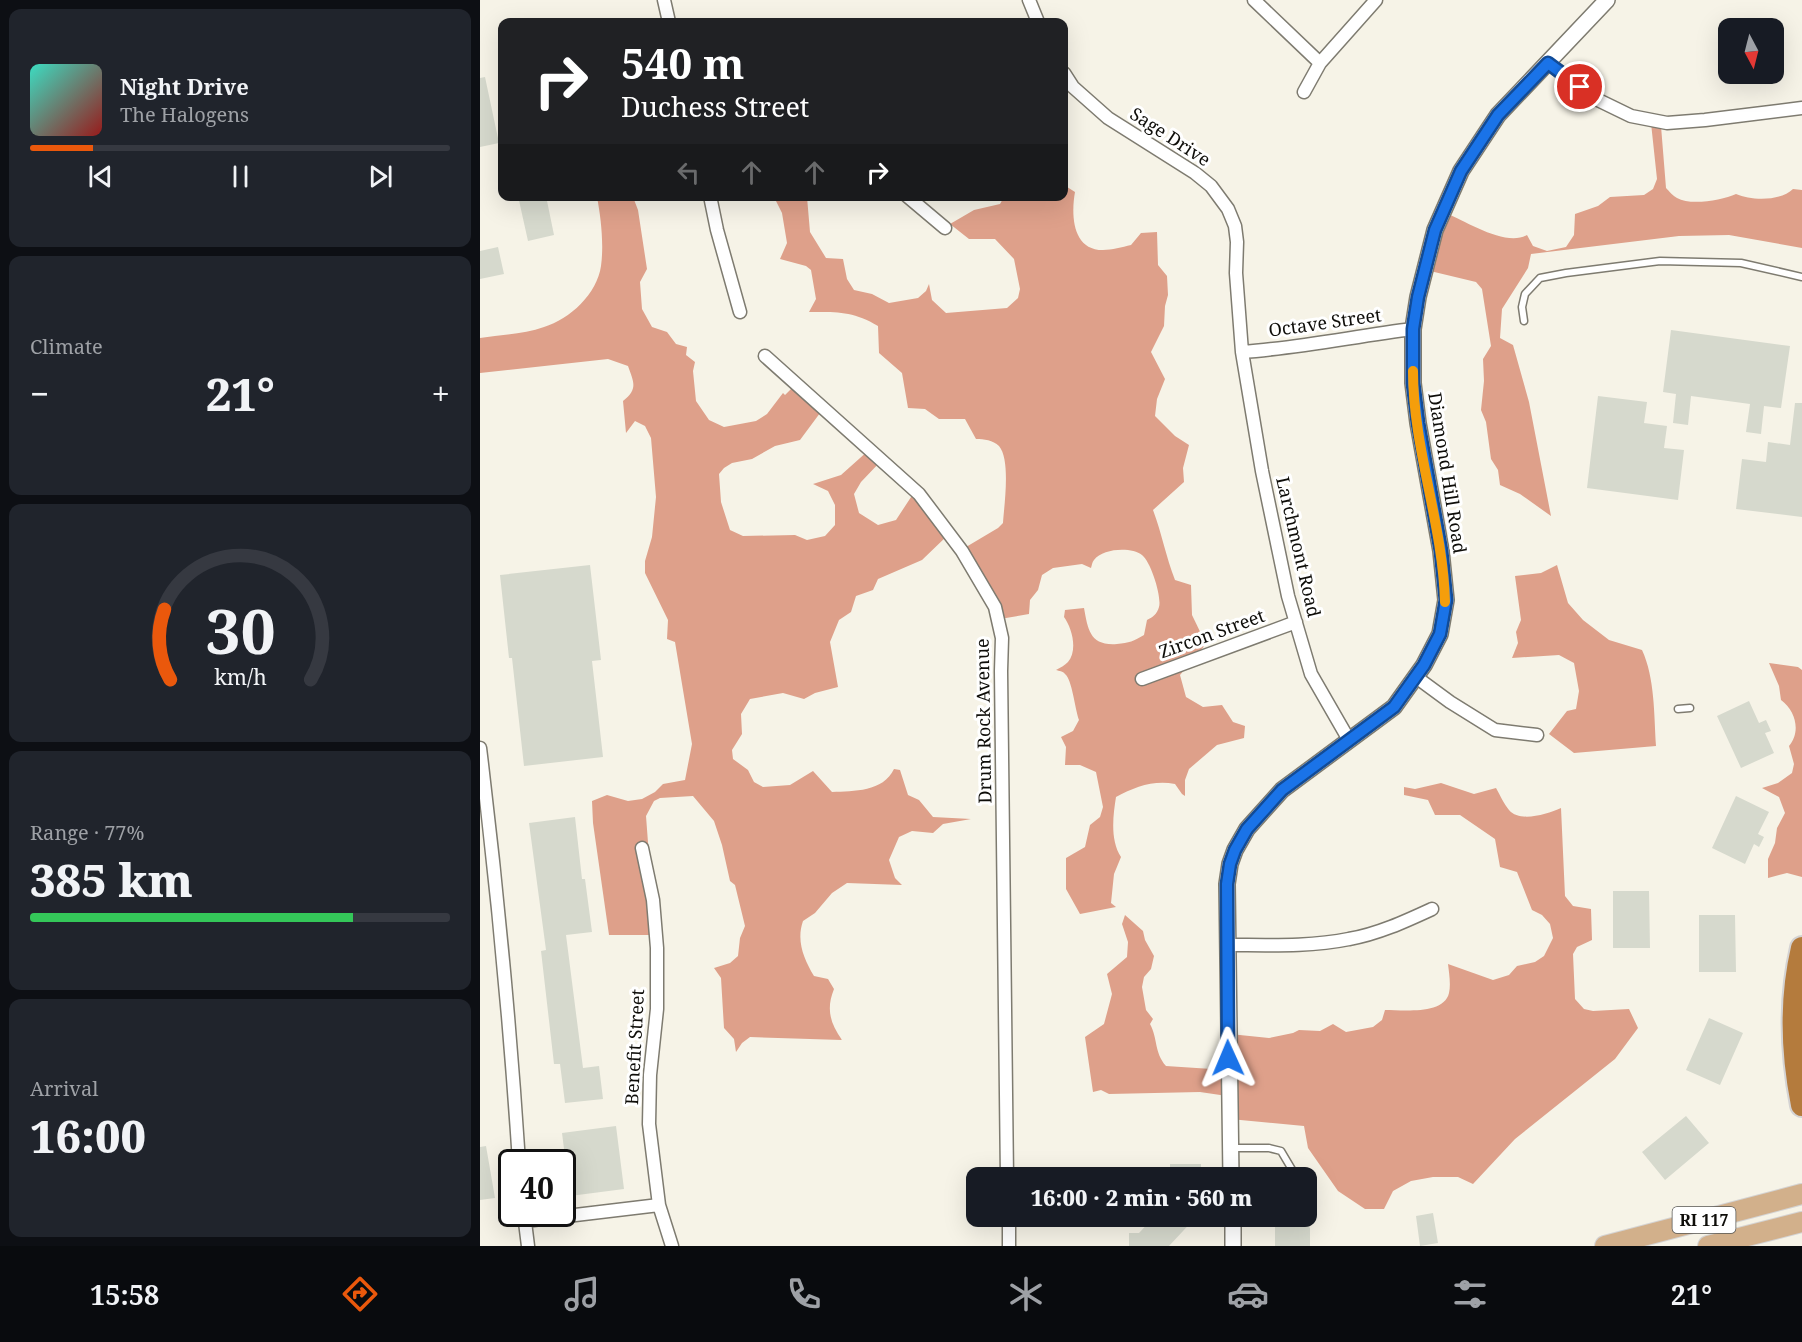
<!DOCTYPE html>
<html lang="en">
<head>
<meta charset="utf-8">
<style>
  :root { --surface:#171b24; --page:#20242c; --text:#f1f3f6; --muted:#9ea1a6; --line:#363941; --accent:#ea580c }
  body { margin:0; font-family:"Noto Serif",serif; background:var(--page); color:var(--text); height:100vh; display:flex; flex-direction:column; font-size:22px; white-space:nowrap }
  * { box-sizing:border-box; margin:0 }
  p { font-size:20px; color:var(--muted) }
  .icon { flex:none; width:33px; height:33px; fill:none; stroke:currentColor; stroke-width:2; stroke-linecap:round; stroke-linejoin:round }
  .map { position:relative; flex:1; overflow:hidden }
  .panel { display:flex; flex-direction:column; gap:9px; padding:9px; background:#0d0f14; width:480px }
  .panel>* { flex:none }
  .banner { position:absolute; left:18px; top:18px; width:570px; height:183px; border-radius:12px; box-shadow:0 6px 24px #0002; background:#202124; color:#fff; overflow:hidden }
  .needle { width:39px; rotate:173deg }
  .tools { position:absolute; left:1238px; top:18px; display:grid; gap:12px }
  .tools a { display:grid; place-items:center; width:66px; height:66px; border-radius:12px; background:var(--surface); box-shadow:0 6px 24px #0002; font-size:30px }
  .speed { position:absolute; left:18px; top:1149px; display:flex; gap:12px; font-size:30px; font-weight:700; text-align:center }
  .speed>* { display:grid; place-content:center; width:78px; height:78px; border-radius:50%; background:var(--surface); box-shadow:0 6px 24px #0002; line-height:1 }
  .speed .limit { border:3px solid #111; border-radius:9px; background:#fff; color:#111 }
  .pin { position:absolute; display:grid; place-items:center; width:51px; height:51px; color:#fff; margin:-26px; border:3px solid #fff; border-radius:50%; box-shadow:0 2px 6px #0007 }
  .me { position:absolute; width:66px; margin:-33px; rotate:359deg; stroke-linejoin:round; filter:drop-shadow(0 0 4px #0008) }
  .turn { display:flex; align-items:center; gap:21px; height:126px; padding:0 24px; font-size:27px }
  .turn .icon { width:78px; height:78px; stroke-width:2.5 }
  .turn b { display:block; font-size:42px; line-height:51px }
  .lanes { display:flex; align-items:center; height:57px; padding:0 24px; background:#0003; justify-content:center; gap:30px; direction:ltr }
  .lanes .off { opacity:.35 }
  .big { font-size:45px; font-weight:800; line-height:1.1 }
  .panel .card { flex:1; display:flex; flex-direction:column; justify-content:center; gap:9px; min-width:0; padding:0 21px; border-radius:12px; background:var(--page) }
  .panel .dial { align-items:center; gap:0 }
  .dial svg { height:156px; overflow:visible; fill:none; stroke:var(--line); stroke-width:7; stroke-linecap:round; text-anchor:middle }
  .dial text { fill:var(--text); stroke:none }
  .song { display:flex; align-items:center; gap:18px }
  .cover { width:72px; height:72px; border-radius:9px; background:linear-gradient(135deg,hsl(170 70% 55%),hsl(0 70% 35%)) }
  .played { height:6px; border-radius:3px; background:linear-gradient(90deg,var(--accent) 15%,var(--line) 15%) }
  .keys { display:flex; justify-content:space-around; direction:ltr }
  .heat { display:flex; justify-content:space-between; align-items:center; font-size:33px; direction:ltr }
  .charge { height:9px; border-radius:4px; background:linear-gradient(90deg,#34c759 77%,var(--line) 0) }
  .trip { position:absolute; left:486px; top:1167px; width:351px; height:60px; border-radius:12px; background:var(--surface); box-shadow:0 6px 24px #0002; font-weight:800; line-height:60px; text-align:center }
  .menu { display:flex; height:96px; justify-content:space-around; align-items:center; background:#090b0e; color:var(--muted) }
  .menu .icon { width:42px; height:42px }
  .menu .selected { color:var(--accent) }
  .menu b { font-size:27px; color:var(--text) }
  main { display:flex; flex:1; min-height:0 }
  .map>svg:first-child { display:block }
  .forest { fill:#dea08a }
  .building { fill:#d6d9cd }
  .lines { fill:none; stroke-linecap:round; stroke-linejoin:round }
  .service-casing { stroke:#7e7b70; stroke-width:9 }
  .minor-casing { stroke:#7e7b70; stroke-width:15 }
  .tertiary-casing { stroke:#7e7b70; stroke-width:18 }
  .primary-casing { stroke:#d4d3d3; stroke-width:22 }
  .motorway-casing { stroke:#d4d3d3; stroke-width:26 }
  .service { stroke:#fff; stroke-width:6 }
  .minor { stroke:#fff; stroke-width:12 }
  .tertiary { stroke:#fff; stroke-width:15 }
  .primary { stroke:#d2b08b; stroke-width:20 }
  .motorway { stroke:#b47b3d; stroke-width:22 }
  .route-casing { stroke:#114b97; stroke-width:15 }
  .route { stroke:#1a73e8; stroke-width:10 }
  .slow { stroke:#f59e0b; stroke-width:10 }
  .labels { text-anchor:middle; stroke-width:6; stroke-linejoin:round; paint-order:stroke }
  .shield { fill:#fff; stroke:#565653; stroke-width:1.5 }
  .shield-label { font-size:16px; font-weight:bold; fill:#0e0d09 }
  .street-label { font-size:18px; fill:#0e0d09; stroke:#fff }
</style>
</head>
<body>
<main>
<section class="panel">
<div class="card">
<div class="song"><i class="cover"></i><div><b>Night Drive</b><p>The Halogens</p></div></div>
<div class="played"></div>
<div class="keys"><svg class="icon" aria-label="previous" viewBox="0 0 24 24"><path d="M18 5L8 12l10 7zM5 5v14"/></svg><svg class="icon" aria-label="pause" viewBox="0 0 24 24"><path d="M8 5v14M16 5v14"/></svg><svg class="icon" aria-label="next" viewBox="0 0 24 24"><path d="M6 5l10 7-10 7zM19 5v14"/></svg></div>
</div>
<div class="card"><p>Climate</p>
<div class="heat"><a>−</a><b class="big">21°</b><a>+</a></div>
</div>
<div class="card dial"><svg viewBox="0 0 100 80">
<path d="M14 69A42 42 0 1 1 86 69"/>
<path d="M14 69A42 42 0 0 1 11 33" stroke="#ea580c"/>
<text x="50" y="56" font-size="32" font-weight="700">30</text>
<text x="50" y="72" font-size="11">km/h</text>
</svg></div>
<div class="card"><p>Range · 77%</p><b class="big">385 km</b><div class="charge"></div></div>
<div class="card"><p>Arrival</p><b class="big">16:00</b></div>
</section>
<div class="map">
<svg width="1322" height="1246" viewBox="0 0 1322 1246">
  <rect width="100%" height="100%" fill="#f6f3e7"/>
  <path class="forest" d="M1171 123 1181 126 1186 188C1189 191 1193 196 1197 198 1211 206 1242 200 1256 194 1272 201 1301 201 1313 189L1322 190V248L1249 235 1199 236 1051 254 1048 268 1022 309 1020 338 1033 345 1049 402 1071 516 1040 494 1020 485 1018 470 1011 459 1006 422 1001 410 1004 381 1003 359 1011 346 1002 289 996 282 946 270 966 213C987 222 1026 247 1047 235L1053 246 1067 251 1086 247 1094 235 1095 214 1118 206 1130 197 1164 195 1173 189 1177 179Z
    M584 185 595 192C591 214 592 250 623 250 632 250 642 247 651 245L661 233 677 232 678 265 687 276 688 295 685 306 684 326 671 352 685 379 677 399 675 416 695 436 709 445 703 468 704 482 673 510C682 534 686 557 695 580L711 585 712 615 726 644 700 675 706 697 723 707 742 705 753 722 765 726 764 738 737 745 709 769 705 780V796L702 794 695 784C673 780 655 787 636 797 633 816 630 840 641 857L634 874 631 903 636 907 600 914 586 889V858L605 847 610 825 620 817 623 807 616 772 600 765H585L586 747 581 737 593 731 599 720C595 709 592 679 585 674 583 671 579 671 576 670 580 668 585 665 588 662 598 650 592 628 584 617L585 610 604 608C608 630 610 646 637 644 649 643 654 641 664 635L667 620C673 617 677 614 679 607 682 597 671 562 662 555 652 547 623 548 614 560 612 562 612 565 611 568L602 564 573 568 562 575 558 590 550 600 549 614 520 619 481 550 518 528 523 523C524 506 531 460 519 446 513 440 504 439 496 439L485 419H459L445 409 428 408 422 373 399 353 398 326C373 311 357 312 329 312L336 299 331 270 326 266 300 259 307 243 302 213 294 197H327L330 232 346 258 363 259 367 279 374 290 392 294 409 303 438 298 446 291 449 284 452 300 466 313 527 308 538 298 540 289 534 259 515 239H489L470 224 494 210 520 204 524 197 584 196Z
    M117 197H153L158 210 167 269 160 282 162 309 172 327 187 332 196 344 207 347 206 355 215 362 213 371 216 401 229 420 244 427 276 421 287 414 303 393 305 395 317 383 343 409 320 440 295 446 272 459 252 463 244 468 239 474 241 502 250 530 263 536 315 535 327 540 345 536 355 525V505L348 491 333 484 361 475 389 450 401 461 381 482 374 494 379 513 398 525 416 520 435 491 468 535 442 560 398 579 393 590 376 596 371 612 359 620 350 642 358 687 335 693 324 699 303 693 270 699 261 714 262 734 252 750 253 759 268 770 274 782 283 787 310 785 333 771 352 792C374 791 403 792 414 769L420 770 428 795 439 800 453 817 491 819 463 824 453 833 432 831 419 837 409 860 415 878 422 885 367 883 352 893 335 913 323 921C316 941 324 959 334 976L348 979 354 989C346 1009 350 1023 362 1040L270 1037 262 1043 256 1052 254 1039 244 1028 241 978 234 968 250 963 258 956 260 938 265 926 255 885 250 881 242 845 234 821 213 796 180 798 174 801 166 816 175 935H129L113 823 112 801 127 795 148 801 162 799 175 792 183 784 205 780 212 744 195 642 187 639 188 620 165 573V561L172 537 176 497 171 438 165 426 155 421 146 433 143 401C158 389 154 383 148 366L128 359 0 373V338C21 335 44 334 64 327 90 319 117 294 121 266 124 244 121 218 117 197Z
    M1077 565 1088 603 1103 620 1129 640 1162 650C1175 678 1174 715 1176 746L1094 753 1069 734 1087 711 1096 709 1099 691 1094 663 1079 655 1032 658 1038 643 1036 632 1041 620 1035 576 1061 573Z
    M1289 663 1318 667 1322 670V877L1307 873 1288 878V859L1295 843 1297 828 1305 813 1299 797 1282 788 1298 783 1312 773 1314 764 1309 746C1321 732 1316 711 1301 700L1299 686Z
    M961 783 994 794 1016 788C1020 795 1024 804 1029 810 1040 823 1067 814 1081 808L1085 896 1093 906 1111 909 1112 940 1097 947 1093 954 1095 999 1104 1009 1113 1011 1149 1009 1158 1028 1135 1059 1035 1139 993 1184 978 1177H953L931 1181 913 1191 904 1209H885L858 1191 828 1148 824 1126 750 1119 747 1096 720 1092 629 1094 621 1090 613 1092 605 1037 624 1024 632 994 627 974 647 957 648 942 642 924 645 915 663 931 665 940 674 956 671 969 664 977 662 987 666 1010 673 1019 670 1024C678 1039 674 1052 686 1066L747 1070 750 1034 789 1038 813 1033 819 1030 840 1031 853 1024 866 1032 893 1027 902 1020 905 1010C923 1010 964 1015 969 993 971 984 969 973 968 964L1013 980 1029 975 1037 966 1055 962 1064 956 1073 938 1070 924 1062 915 1052 910 1037 872 1020 867 1015 839 980 815H955L948 800 924 795V787L935 789Z"/>
  <path class="building" d="M5 77 19 143 0 147V78Z
    M38 196H66L74 235 48 241Z
    M18 247 24 274 0 279V251Z
    M1191 330 1310 346 1301 408 1284 406 1281 434 1266 432 1270 404 1211 396 1208 425 1193 423 1196 394 1183 392Z
    M1118 396 1167 402 1164 423 1187 426 1184 448 1204 450 1198 500 1107 488Z
    M1315 403H1322V517L1256 509 1262 459 1286 462 1288 442 1310 445Z
    M110 565 121 660 112 661 123 757 44 766 32 658H29L20 575Z
    M1269 701 1279 723 1286 720 1291 731 1285 733 1294 753 1261 768 1237 716Z
    M1256 796 1289 812 1278 834 1284 837 1279 847 1274 844 1265 864 1232 848Z
    M95 817 102 879H105L112 932 86 935 103 1068 119 1066 123 1099 85 1103 80 1064H74L61 951 66 950 49 823Z
    M1133 891H1169L1170 948H1133Z
    M1219 915H1255L1256 972H1219Z
    M1229 1018 1263 1033 1240 1085 1206 1070Z
    M1206 1116 1229 1143 1185 1180 1162 1152Z
    M136 1126 144 1189 90 1196 82 1133Z
    M6 1146 15 1198 0 1200V1147Z
    M690 1164H721V1178H690Z
    M953 1213 958 1243 940 1246 936 1216Z
    M675 1216H717L689 1246H649V1233H659Z
    M795 1216H820L830 1228V1246H795Z"/>
  <g class="lines">
    <g class="service-casing">
      <path id="service" d="M1044 321 1042 307 1045 294 1060 278 1086 273 1180 261 1261 263 1322 277
        M1198 709 1210 708
        M751 1148H789L801 1151 817 1178"/>
    </g>
    <g class="minor-casing">
      <path id="minor" d="M184 0 189 22
        M549 0 558 22
        M774 0 840 63
        M1068 63 1116 99 1151 116 1187 123 1225 120 1322 108
        M584 73 593 87 628 118 715 173 731 186 748 209 755 226 757 242 756 273 762 352 782 471 808 596 831 674 869 740
        M824 92 840 63 896 0
        M230 196 237 230 260 312
        M427 196 465 228
        M762 352C819 348 876 336 933 329
        M285 356 439 494 482 551 515 607 522 638 521 671 527 1178
        M936 677 970 702 1015 730 1057 735
        M662 679 816 622
        M0 748C17 886 30 1024 39 1162
        M162 848 173 900 177 948V1009L170 1075 169 1124 179 1205 192 1246
        M748 945C787 945 830 947 869 939 898 934 926 921 952 909
        M44 1214 48 1246
        M529 1216V1246
        M45 1221 179 1205"/>
    </g>
    <g class="tertiary-casing">
      <path id="tertiary" d="M751 1178 747 884 750 864 755 850 767 829 802 790 914 707 944 665 960 634 966 600 961 551 938 423 933 383V329L938 297 955 230 981 171 1018 115 1127 0
        M753 1216V1246"/>
    </g>
    <g class="primary-casing">
      <path id="primary" d="M1125 1246 1322 1194
        M1228 1246 1322 1222"/>
    </g>
    <g class="motorway-casing">
      <path id="motorway" d="M1322 948C1310 999 1312 1054 1322 1105"/>
    </g>
    <use href="#service" class="service"/>
    <use href="#minor" class="minor"/>
    <use href="#tertiary" class="tertiary"/>
    <use href="#primary" class="primary"/>
    <use href="#motorway" class="motorway"/>
  </g>
  <g class="lines">
    <g class="route-casing">
      <path id="route" d="M748 1058 747 884 750 864 755 850 767 829 802 790 914 707 944 665 960 634 966 600 961 551 938 423 933 383V329L938 297 955 230 981 171 1018 115 1068 63 1100 87"/>
    </g>
    <use href="#route" class="route"/>
    <path class="slow" d="M933 371C933 449 963 524 965 602"/>
  </g>
  <g class="labels">
    <rect class="shield" x="1192.5" y="1207" width="63" height="26" rx="4.5"/>
    <g class="shield-label">
      <text x="1224" y="1226">RI 117</text>
    </g>
    <g class="street-label">
      <text transform="translate(690 137) rotate(33)" y="6">Sage Drive</text>
      <text transform="translate(845 323) rotate(-8)" y="6">Octave Street</text>
      <text transform="translate(967 473) rotate(81)" y="6">Diamond Hill Road</text>
      <text transform="translate(818 547) rotate(77)" y="6">Larchmont Road</text>
      <text transform="translate(732 634) rotate(-20)" y="6">Zircon Street</text>
      <text transform="translate(504 721) rotate(-91)" y="6">Drum Rock Avenue</text>
      <text transform="translate(155 1047) rotate(-87)" y="6">Benefit Street</text>
    </g>
  </g>
</svg>
<div class="tools">
<a><svg class="needle" viewBox="-14 -14 28 28"><path d="M0-13l5 13h-10z" fill="#e53935"/><path d="M0 13l5-13h-10z" fill="#9ea1a6"/></svg></a>
</div>
<div class="speed"><div class="limit">40</div></div>
<div class="pin" style="left:1100px;top:87px;background:#d93025"><svg class="icon" aria-label="arrive" viewBox="0 0 24 24"><path d="M6 21V4h12l-3 4 3 4H6"/></svg></div>
<svg class="me" style="left:748px;top:1058px" viewBox="-20 -20 40 40"><path d="M0-17L14 15 0 8-14 15z" fill="#1a73e8" stroke="#fff" stroke-width="4"/></svg>
<div class="trip">16:00 · 2 min · 560 m</div>
<div class="banner">
<div class="turn"><svg class="icon" aria-label="right" viewBox="0 0 24 24"><path d="M7 20v-9h11M14 6l5 5-5 5"/></svg><div><b>540 m</b>Duchess Street</div></div>
<div class="lanes"><svg class="icon off" aria-label="left" viewBox="0 0 24 24"><path d="M17 20v-9H6M10 6l-5 5 5 5"/></svg><svg class="icon off" aria-label="ahead" viewBox="0 0 24 24"><path d="M12 20V5M6 11l6-6 6 6"/></svg><svg class="icon off" aria-label="ahead" viewBox="0 0 24 24"><path d="M12 20V5M6 11l6-6 6 6"/></svg><svg class="icon" aria-label="right" viewBox="0 0 24 24"><path d="M7 20v-9h11M14 6l5 5-5 5"/></svg></div>
</div>
</div>
</main>
<nav class="menu">
<b>15:58</b>
<svg class="icon selected" aria-label="directions" viewBox="0 0 24 24"><path d="M12 3l9 9-9 9-9-9zM9 14v-3h6M13 9l2 2-2 2"/></svg>
<svg class="icon" aria-label="music" viewBox="0 0 24 24"><path d="M9 18V5l10-2v13"/><circle cx="6" cy="18" r="3"/><circle cx="16" cy="16" r="3"/></svg>
<svg class="icon" aria-label="phone" viewBox="0 0 24 24"><path d="M5 4h4l2 5-3 2q2 4 5 5l2-3 5 2v4C11 20 4 13 5 4z"/></svg>
<svg class="icon" aria-label="climate" viewBox="0 0 24 24"><path d="M12 3v18M4 7l16 10M4 17L20 7"/></svg>
<svg class="icon" aria-label="car" viewBox="0 0 24 24"><path d="M5 17H2v-5l4-1 3-4h7l3 4 3 1v5h-3M9 17h6M6 11h13"/><circle cx="7" cy="17" r="2"/><circle cx="17" cy="17" r="2"/></svg>
<svg class="icon" aria-label="filters" viewBox="0 0 24 24"><path d="M4 7h16M4 17h16"/><circle cx="9" cy="7" r="2"/><circle cx="15" cy="17" r="2"/></svg>
<b>21°</b>
</nav>
</body>
</html>
